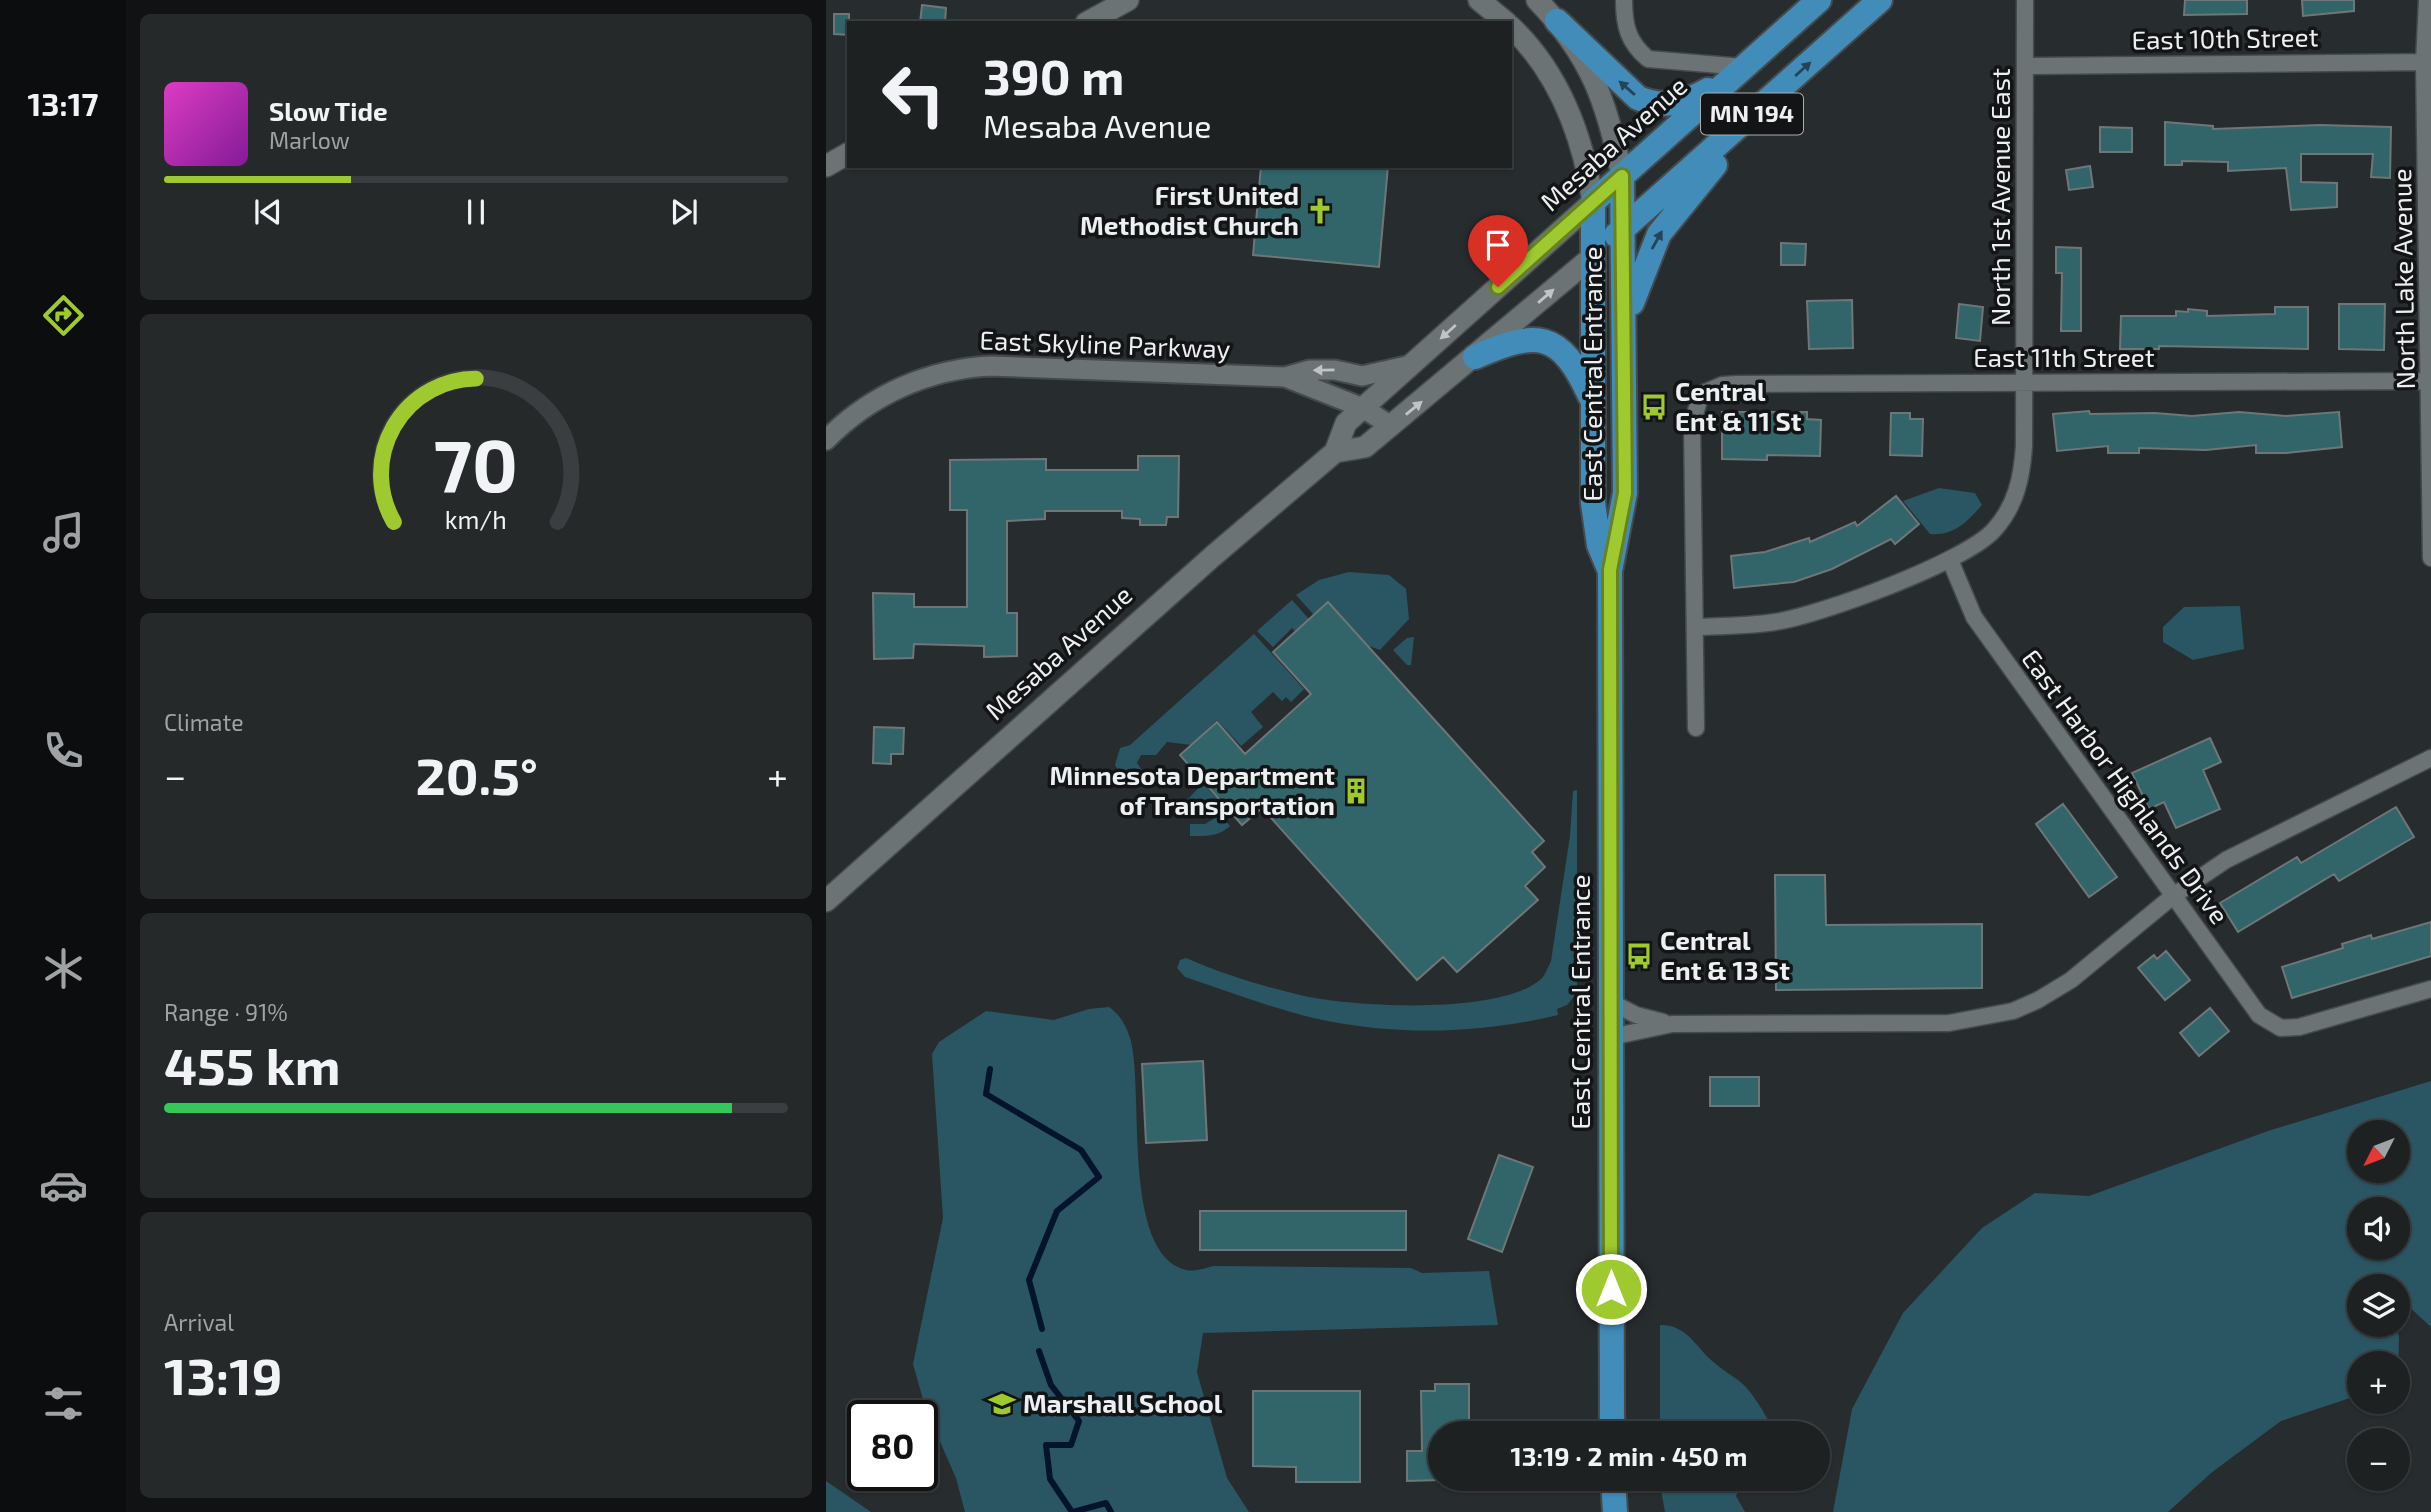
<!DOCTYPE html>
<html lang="en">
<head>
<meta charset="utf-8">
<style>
  :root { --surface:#1d2122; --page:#25292a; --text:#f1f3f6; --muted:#a0a3a5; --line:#3b3e40; --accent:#9eca2f }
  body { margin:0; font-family:"Exo 2",sans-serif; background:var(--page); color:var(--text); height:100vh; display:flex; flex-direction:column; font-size:26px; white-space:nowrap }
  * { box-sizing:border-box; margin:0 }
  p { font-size:23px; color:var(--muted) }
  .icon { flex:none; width:38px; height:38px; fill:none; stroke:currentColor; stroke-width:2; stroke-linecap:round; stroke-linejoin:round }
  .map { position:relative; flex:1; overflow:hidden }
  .panel { display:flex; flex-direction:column; gap:14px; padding:14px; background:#101213; width:700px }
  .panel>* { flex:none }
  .top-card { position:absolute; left:21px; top:21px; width:665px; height:147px; border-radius:0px; box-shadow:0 2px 5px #0004,0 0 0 2px var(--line); background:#1d2122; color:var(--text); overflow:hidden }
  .needle { width:46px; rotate:228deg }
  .tools { position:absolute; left:1521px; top:1120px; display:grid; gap:14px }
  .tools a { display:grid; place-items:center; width:63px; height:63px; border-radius:50%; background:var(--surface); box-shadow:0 2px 5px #0004,0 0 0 2px var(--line); font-size:35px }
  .speed { position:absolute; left:21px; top:1400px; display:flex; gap:14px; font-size:35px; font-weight:700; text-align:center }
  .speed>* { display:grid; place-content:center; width:91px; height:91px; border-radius:50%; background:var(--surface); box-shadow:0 2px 5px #0004,0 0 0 2px var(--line); line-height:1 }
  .speed .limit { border:4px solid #111; border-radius:10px; background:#fff; color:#111 }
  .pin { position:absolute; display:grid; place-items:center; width:60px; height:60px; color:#fff; margin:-72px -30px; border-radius:50% 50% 50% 0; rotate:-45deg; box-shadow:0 0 7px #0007 }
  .pin .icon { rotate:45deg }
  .me { position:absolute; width:77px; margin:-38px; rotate:0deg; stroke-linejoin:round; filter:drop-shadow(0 0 5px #0008) }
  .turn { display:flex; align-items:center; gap:24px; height:147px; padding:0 21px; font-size:32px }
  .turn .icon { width:91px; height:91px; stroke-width:2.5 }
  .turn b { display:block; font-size:49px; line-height:60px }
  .big { font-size:52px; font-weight:700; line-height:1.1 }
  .panel .widget { flex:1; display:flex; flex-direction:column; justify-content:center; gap:10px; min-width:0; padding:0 24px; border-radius:10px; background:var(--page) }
  .panel .dial { align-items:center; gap:0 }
  .dial svg { height:182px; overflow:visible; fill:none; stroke:var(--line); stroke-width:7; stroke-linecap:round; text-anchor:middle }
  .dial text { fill:var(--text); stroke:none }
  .song { display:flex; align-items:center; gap:21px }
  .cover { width:84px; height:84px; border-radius:10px; background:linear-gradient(135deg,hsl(310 70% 55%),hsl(290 70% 35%)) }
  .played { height:7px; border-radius:4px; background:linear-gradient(90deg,var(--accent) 30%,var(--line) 30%) }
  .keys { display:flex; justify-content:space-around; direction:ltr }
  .heat { display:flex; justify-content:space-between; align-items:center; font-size:38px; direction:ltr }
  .charge { height:10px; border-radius:5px; background:linear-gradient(90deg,#34c759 91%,var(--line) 0) }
  .trip { position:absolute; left:602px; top:1421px; width:402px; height:70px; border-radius:35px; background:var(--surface); box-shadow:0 2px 5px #0004,0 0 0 2px var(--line); font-weight:700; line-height:70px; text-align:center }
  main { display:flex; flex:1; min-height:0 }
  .tabs { display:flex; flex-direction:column; width:126px; justify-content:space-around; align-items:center; background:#0c0d0e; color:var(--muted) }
  .tabs .icon { width:49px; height:49px }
  .tabs .active { color:var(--accent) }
  .tabs b { font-size:32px; color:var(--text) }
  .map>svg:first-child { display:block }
  .green { fill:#2a5664; fill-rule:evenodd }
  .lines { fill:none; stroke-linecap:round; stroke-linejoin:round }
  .stream { stroke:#05142d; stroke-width:6 }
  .building { fill:#316569; stroke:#6f7677; stroke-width:2 }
  .minor-casing { stroke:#454a4c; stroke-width:19 }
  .tertiary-casing { stroke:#454a4c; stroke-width:23 }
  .secondary-casing { stroke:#454a4c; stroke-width:24 }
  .trunk-casing { stroke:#454a4c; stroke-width:28 }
  .minor { stroke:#6c7375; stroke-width:16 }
  .tertiary { stroke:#6c7375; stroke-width:19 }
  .secondary { stroke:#6c7375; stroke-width:21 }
  .trunk { stroke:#428cba; stroke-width:24 }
  .oneway { fill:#254457 }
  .oneway2 { fill:#c0c4c6 }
  .route-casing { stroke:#67831f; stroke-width:18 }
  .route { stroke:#9eca2f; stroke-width:12 }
  .labels { text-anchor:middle; stroke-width:7; stroke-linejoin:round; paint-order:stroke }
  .shield { fill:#121415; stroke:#abaeb0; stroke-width:2 }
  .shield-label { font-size:24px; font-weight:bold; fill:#edf0f2 }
  .street-label { font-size:26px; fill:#edf0f2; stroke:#121415 }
  .poi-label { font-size:26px; font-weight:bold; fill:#edf0f2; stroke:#121415; text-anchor:start }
</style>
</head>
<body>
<main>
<nav class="tabs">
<b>13:17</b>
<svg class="icon active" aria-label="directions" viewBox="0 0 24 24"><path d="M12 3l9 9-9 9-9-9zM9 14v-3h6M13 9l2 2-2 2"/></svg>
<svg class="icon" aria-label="music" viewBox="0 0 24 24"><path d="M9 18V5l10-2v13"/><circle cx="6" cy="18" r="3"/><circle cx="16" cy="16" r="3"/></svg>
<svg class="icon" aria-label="phone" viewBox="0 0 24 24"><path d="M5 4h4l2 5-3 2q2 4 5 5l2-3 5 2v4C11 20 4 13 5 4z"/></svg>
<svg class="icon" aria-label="climate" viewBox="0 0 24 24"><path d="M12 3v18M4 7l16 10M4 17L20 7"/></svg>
<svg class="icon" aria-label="car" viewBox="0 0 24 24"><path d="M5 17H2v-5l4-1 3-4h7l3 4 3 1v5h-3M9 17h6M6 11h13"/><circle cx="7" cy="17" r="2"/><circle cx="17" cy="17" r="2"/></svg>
<svg class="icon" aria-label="filters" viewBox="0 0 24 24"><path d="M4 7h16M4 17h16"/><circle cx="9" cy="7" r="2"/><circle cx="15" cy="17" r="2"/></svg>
</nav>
<section class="panel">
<div class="widget">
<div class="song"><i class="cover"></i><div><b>Slow Tide</b><p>Marlow</p></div></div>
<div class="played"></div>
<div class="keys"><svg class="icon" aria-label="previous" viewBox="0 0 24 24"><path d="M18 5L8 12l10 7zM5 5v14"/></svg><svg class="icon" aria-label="pause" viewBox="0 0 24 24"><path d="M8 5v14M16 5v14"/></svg><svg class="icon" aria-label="next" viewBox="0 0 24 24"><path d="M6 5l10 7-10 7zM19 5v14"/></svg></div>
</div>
<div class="widget dial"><svg viewBox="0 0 100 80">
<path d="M14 69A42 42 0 1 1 86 69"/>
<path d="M14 69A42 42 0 0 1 50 6" stroke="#9eca2f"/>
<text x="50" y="56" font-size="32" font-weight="700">70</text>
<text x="50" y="72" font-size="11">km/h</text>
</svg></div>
<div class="widget"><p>Climate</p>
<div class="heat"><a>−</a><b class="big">20.5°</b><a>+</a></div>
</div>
<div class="widget"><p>Range · 91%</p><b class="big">455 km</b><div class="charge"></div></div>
<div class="widget"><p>Arrival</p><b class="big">13:19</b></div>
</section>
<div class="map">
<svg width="1605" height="1512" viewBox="0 0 1605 1512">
  <rect width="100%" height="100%" fill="#272c2e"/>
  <path class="green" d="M1113 488 1149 493 1156 505C1141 522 1128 536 1104 534L1077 501Z
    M523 572 563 575 580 589 583 619 554 650 543 646 502 602 488 615 470 595 493 580Z
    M466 600 483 619 469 631 466 628 447 647 431 631Z
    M1414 606 1418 649 1367 660 1337 642V627L1358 607Z
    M428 634 478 689 465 702 460 697 456 701 447 692 425 712 437 727 415 746 391 720 365 745 341 742 330 755H315L311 763 318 773 342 783 307 782 297 779 289 765 294 748 304 745Z
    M588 637 585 665H581L567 650 581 638Z
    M377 783 391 799 379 809 383 815 364 817V803L361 800Z
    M751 790V993L741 1005 731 1009 732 1015C655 1034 569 1036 492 1019 447 1009 402 991 359 977L351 968 354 960 360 958C396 974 439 987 478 996 530 1007 672 1015 714 980 719 976 722 967 725 961L744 836 747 791Z
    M394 815 404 826C392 837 380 836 364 836V824H379Z
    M283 1007C294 1015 300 1025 304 1038 319 1087 294 1254 360 1270 369 1272 379 1268 387 1266L585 1268 596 1273 663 1271 672 1325 377 1333 371 1372 401 1478 423 1512H139L130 1478 100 1410 87 1364 117 1218 106 1054 113 1042 160 1011 228 1020 263 1009Z
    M1605 1081V1327L1579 1303 1572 1308V1286H1533V1325H1568L1573 1336 1572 1375V1363H1533V1395L1455 1421 1385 1473 1342 1512H1007L1026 1409 1077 1313 1156 1228 1209 1193 1263 1196 1442 1131ZM1533 1132H1572V1171H1533ZM1533 1209H1572V1248H1533Z
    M834 1325C860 1325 868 1344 885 1360 894 1368 902 1373 912 1380 927 1391 940 1416 949 1433H834Z
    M833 1479H924L913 1489 910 1496 919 1512H839Z
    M0 1481 45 1512H0Z"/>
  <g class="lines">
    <path class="stream" d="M164 1069 160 1094 255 1150 273 1177 231 1211 203 1280 216 1329
      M213 1351 225 1385 253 1421 245 1445H220L224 1479 246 1512
      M247 1512 280 1503 285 1512"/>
  </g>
  <path class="building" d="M1359 0H1421V14L1358 15Z
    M1476 0H1528V11L1477 16Z
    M96 5 120 8 119 23H94Z
    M8 14H23V35L8 34Z
    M1339 122 1387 126V129L1494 125 1565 127 1564 178 1545 177 1547 154H1475V182L1511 183V207L1465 210 1460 168 1402 171V162L1356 161V165H1339Z
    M1274 127 1306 128V152H1274Z
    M435 166H562L553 267 427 255Z
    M1264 166 1267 187 1243 190 1240 170Z
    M955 243 980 244 979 265H955Z
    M1230 247 1255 248V331H1235L1236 273H1230Z
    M1026 300 1027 348 983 349 981 301Z
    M1133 304 1157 307 1154 341 1130 338Z
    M1513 304H1559L1558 350 1513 349Z
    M1449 307H1482V349L1333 346V349H1294L1295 316H1350V311L1362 312V309L1381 311V316L1449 314Z
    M1263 411 1264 414 1329 413 1366 416 1413 412 1460 416 1513 412 1516 447 1460 453H1430V445L1380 450 1313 448V453H1282V446L1231 451 1227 414Z
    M896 412H981V419L995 420 994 456 941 455V460L896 459Z
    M1065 413H1084V419H1097L1096 456 1064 455Z
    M312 456H353L352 517H341L340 525H314V519L296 518V511H219V519L181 521V613H191V656L158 657V646L88 644 87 658 48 659 47 593 88 594V607H141V510H124V460L220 459V470H312Z
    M1070 496 1093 524 1069 544 1065 539 1006 569 968 582 908 588 905 556 939 552 983 538 984 542 1029 522 1031 526Z
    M502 602 718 841 706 852 719 867 699 886 712 900 631 972 617 957 591 980 436 808 416 825 354 755 391 722 419 754 485 694 447 652Z
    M48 727 78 728 77 754H65V764L47 763Z
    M1384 738 1395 762 1377 770 1394 809 1350 828 1338 802 1323 809 1306 773Z
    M1237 804 1291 877 1263 897 1210 824Z
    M1570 807 1588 837 1513 881 1508 874 1412 932 1394 903 1471 857 1475 863Z
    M949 875H999L1000 925 1156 924V988L950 990Z
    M1605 922V956L1466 998 1456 967 1517 948 1516 944 1545 935 1546 939Z
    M1340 951 1364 980 1339 1000 1312 968 1328 955 1331 959Z
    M1384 1008 1403 1031 1373 1056 1354 1033Z
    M377 1061 381 1140 320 1143 316 1064Z
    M884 1077H933V1106H884Z
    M673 1155 707 1167 676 1252 642 1239Z
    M374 1211H580V1250H374Z
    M609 1384H643V1433H614V1480L581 1481V1451H596L595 1391H609Z
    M427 1391H534V1482H470V1467L427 1466Z"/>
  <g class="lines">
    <g class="minor-casing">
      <path id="minor" d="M798 0C798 26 802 42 822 59L918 67
        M1601 0 1598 62 1605 558
        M1200 66 1605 62
        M1124 560 1148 617 1433 1015 1455 1028 1473 1027 1605 989
        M869 627C896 626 923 626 949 622 995 615 1139 562 1168 530 1190 506 1196 477 1198 446L1199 0
        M870 728 866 424 875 394 896 385 911 384 1605 381
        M785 1002 810 1015 837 1022
        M785 1037 846 1024 1123 1023 1187 1011 1212 1000 1245 980 1347 896 1400 860 1605 758"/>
    </g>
    <g class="tertiary-casing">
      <path id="tertiary" d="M459 377 483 370H509L536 376 585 365
        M0 440C44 395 102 369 165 366L459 377 537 408 565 426"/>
    </g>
    <g class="secondary-casing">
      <path id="secondary" d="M653 0 681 23
        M711 0C765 56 781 102 796 176
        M260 23 302 0
        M0 166 23 153
        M509 452 539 447 766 257
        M0 901 387 556 509 452 520 423 767 202C757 137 733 72 684 26"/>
    </g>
    <g class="trunk-casing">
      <path id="trunk" d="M731 21 812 98C838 109 858 103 882 90
        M790 235 1054 0
        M806 303 833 234 889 165
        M649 357C711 330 734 330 764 396
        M784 571 773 545 767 503V202L993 0
        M786 1433 784 571 799 493 796 176
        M787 1479 789 1512"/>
    </g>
    <use href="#minor" class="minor"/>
    <use href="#tertiary" class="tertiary"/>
    <use href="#secondary" class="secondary"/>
    <use href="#trunk" class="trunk"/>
  </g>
  <defs><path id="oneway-solid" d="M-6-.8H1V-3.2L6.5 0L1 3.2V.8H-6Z" transform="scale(1.75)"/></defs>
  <g class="oneway">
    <use href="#oneway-solid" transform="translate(977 69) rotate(-42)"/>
    <use href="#oneway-solid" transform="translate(801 88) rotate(-139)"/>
    <use href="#oneway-solid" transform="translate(831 240) rotate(-61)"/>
  </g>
  <g class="oneway2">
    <use href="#oneway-solid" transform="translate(720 296) rotate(-41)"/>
    <use href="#oneway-solid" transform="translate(622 332) rotate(138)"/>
    <use href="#oneway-solid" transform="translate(498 370) rotate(179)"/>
    <use href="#oneway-solid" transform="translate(588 408) rotate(-39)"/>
  </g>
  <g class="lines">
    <g class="route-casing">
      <path id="route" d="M672 287 796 176 799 493 784 570 785 1289"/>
    </g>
    <use href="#route" class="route"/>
  </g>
  <defs>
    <g id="church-bare" transform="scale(2.1)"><path d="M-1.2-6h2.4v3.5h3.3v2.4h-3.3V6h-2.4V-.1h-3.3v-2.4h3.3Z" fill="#9eca2f" stroke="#121415" stroke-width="2.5" paint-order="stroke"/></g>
    <g id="bus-bare" transform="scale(2.1)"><path d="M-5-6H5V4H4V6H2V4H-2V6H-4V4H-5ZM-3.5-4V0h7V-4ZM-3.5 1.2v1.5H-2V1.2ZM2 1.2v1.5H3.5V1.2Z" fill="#9eca2f" stroke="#121415" stroke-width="2.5" paint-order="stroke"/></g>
    <g id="building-bare" transform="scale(2.1)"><path d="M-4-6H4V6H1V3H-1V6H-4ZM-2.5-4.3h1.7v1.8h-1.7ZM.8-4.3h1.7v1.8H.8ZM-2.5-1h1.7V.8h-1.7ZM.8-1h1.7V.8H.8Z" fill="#9eca2f" stroke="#121415" stroke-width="2.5" paint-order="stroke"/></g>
    <g id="school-bare" transform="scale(2.1)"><path d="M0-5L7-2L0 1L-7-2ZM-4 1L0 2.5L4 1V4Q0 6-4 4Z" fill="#9eca2f" stroke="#121415" stroke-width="2.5" paint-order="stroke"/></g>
  </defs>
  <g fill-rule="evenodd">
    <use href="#church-bare" x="494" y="211"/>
    <use href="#bus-bare" x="828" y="407"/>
    <use href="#building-bare" x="530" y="791"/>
    <use href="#bus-bare" x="813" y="956"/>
    <use href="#school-bare" x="176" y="1404"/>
  </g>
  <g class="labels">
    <rect class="shield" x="875" y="93.5" width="102" height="41" rx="5"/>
    <g class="shield-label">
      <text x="926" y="122">MN 194</text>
    </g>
    <g class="street-label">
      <text transform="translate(1399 39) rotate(-1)" y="9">East 10th Street</text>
      <text transform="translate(788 144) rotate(-42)" y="9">Mesaba Avenue</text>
      <text transform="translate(1175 197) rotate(-90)" y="9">North 1st Avenue East</text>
      <text transform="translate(1578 279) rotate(-91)" y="9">North Lake Avenue</text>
      <text transform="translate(279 345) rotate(2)" y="9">East Skyline Parkway</text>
      <text x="1238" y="367">East 11th Street</text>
      <text transform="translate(767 374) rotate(-90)" y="9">East Central Entrance</text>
      <text transform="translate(233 653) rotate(-42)" y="9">Mesaba Avenue</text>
      <text transform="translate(1299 787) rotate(54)" y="9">East Harbor Highlands Drive</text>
      <text transform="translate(755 1002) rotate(-90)" y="9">East Central Entrance</text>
    </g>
    <g class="poi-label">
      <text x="473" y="205" text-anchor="end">First United<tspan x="473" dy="30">Methodist Church</tspan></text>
      <text x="849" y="401">Central<tspan x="849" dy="30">Ent &amp; 11 St</tspan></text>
      <text x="509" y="785" text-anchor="end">Minnesota Department<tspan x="509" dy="30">of Transportation</tspan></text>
      <text x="834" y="950">Central<tspan x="834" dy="30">Ent &amp; 13 St</tspan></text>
      <text x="197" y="1413">Marshall School</text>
    </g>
  </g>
</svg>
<div class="tools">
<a><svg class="needle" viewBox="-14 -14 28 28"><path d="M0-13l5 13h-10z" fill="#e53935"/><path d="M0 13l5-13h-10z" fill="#a0a3a5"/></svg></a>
<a><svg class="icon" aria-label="sound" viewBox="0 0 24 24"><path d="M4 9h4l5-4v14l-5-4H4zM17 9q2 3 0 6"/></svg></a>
<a><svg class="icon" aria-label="layers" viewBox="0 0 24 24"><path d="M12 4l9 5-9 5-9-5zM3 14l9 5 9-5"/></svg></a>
<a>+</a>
<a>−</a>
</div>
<div class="speed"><div class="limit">80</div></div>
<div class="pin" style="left:672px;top:287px;background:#d93025"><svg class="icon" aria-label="arrive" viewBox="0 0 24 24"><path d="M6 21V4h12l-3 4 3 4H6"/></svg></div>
<svg class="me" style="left:785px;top:1289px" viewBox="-20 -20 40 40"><circle r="17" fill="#9eca2f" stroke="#fff" stroke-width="3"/><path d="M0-11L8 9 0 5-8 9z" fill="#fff"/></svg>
<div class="trip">13:19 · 2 min · 450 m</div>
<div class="top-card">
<div class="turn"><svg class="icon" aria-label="left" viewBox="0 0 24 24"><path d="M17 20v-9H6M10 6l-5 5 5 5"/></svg><div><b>390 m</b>Mesaba Avenue</div></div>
</div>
</div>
</main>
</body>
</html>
